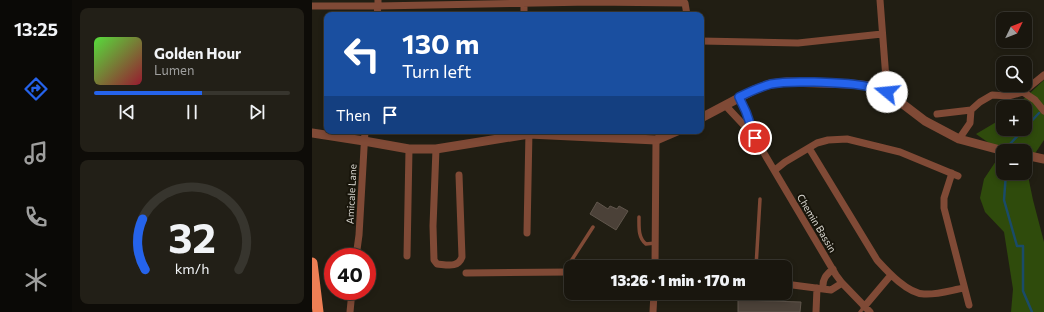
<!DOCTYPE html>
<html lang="en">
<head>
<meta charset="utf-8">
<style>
  :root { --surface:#19160e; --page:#221f17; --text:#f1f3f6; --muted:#9f9f9e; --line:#37352e; --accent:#2563eb }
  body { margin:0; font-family:Commissioner,sans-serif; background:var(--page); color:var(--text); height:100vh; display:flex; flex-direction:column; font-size:15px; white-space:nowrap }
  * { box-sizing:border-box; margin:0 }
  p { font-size:13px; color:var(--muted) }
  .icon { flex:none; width:22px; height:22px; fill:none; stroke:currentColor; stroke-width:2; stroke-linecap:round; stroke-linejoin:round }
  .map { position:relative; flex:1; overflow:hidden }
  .drawer { display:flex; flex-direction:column; gap:8px; padding:8px; background:#0e0c08; width:240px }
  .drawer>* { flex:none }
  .top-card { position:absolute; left:12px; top:12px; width:380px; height:122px; border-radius:8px; box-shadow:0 2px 6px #0003,0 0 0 1px var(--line); background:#1a4fa0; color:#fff; overflow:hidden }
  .needle { width:26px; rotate:47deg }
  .tools { position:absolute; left:684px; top:12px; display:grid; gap:8px }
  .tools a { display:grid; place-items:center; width:36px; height:36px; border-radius:8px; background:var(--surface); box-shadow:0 2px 6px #0003,0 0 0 1px var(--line); font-size:20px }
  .speed { position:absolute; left:12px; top:248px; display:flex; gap:8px; font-size:20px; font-weight:700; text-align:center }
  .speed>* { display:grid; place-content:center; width:52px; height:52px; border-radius:50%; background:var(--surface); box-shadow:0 2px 6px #0003,0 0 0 1px var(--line); line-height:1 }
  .speed .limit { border:6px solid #d22; background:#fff; color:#111 }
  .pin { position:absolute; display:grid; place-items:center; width:34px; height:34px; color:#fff; margin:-17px; border:2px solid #fff; border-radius:50%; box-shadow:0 1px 4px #0007 }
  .me { position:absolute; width:44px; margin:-22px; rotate:287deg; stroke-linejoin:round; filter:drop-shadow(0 0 3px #0008) }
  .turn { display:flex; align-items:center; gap:14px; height:84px; padding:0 12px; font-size:18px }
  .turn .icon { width:52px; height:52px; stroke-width:2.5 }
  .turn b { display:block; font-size:28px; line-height:34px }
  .then { display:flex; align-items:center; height:38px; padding:0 12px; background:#0003; gap:8px; font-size:15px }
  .drawer .card { flex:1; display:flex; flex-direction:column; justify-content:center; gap:6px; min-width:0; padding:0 14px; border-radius:8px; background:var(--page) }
  .drawer .dial { align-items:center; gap:0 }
  .dial svg { height:104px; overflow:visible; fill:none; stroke:var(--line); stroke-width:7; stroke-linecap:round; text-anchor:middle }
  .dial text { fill:var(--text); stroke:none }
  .song { display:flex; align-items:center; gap:12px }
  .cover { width:48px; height:48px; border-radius:6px; background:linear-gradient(135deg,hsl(110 70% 55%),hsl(350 70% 35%)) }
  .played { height:4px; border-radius:2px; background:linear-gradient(90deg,var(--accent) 55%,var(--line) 55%) }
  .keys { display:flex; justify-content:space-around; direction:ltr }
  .trip { position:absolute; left:252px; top:260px; width:228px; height:40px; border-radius:8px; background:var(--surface); box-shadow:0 2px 6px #0003,0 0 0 1px var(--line); font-weight:800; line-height:40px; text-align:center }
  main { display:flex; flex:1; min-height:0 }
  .dock { display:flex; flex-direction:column; width:72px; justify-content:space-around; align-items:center; background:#0a0906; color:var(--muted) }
  .dock .icon { width:28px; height:28px }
  .dock .active { color:var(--accent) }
  .dock b { font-size:18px; color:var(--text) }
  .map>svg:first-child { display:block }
  .green { fill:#2f4b0c; fill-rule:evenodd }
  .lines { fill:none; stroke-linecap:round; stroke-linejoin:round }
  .stream { stroke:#1a4b69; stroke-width:2.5 }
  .building { fill:#4b4138; stroke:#60564c }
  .service { stroke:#804a36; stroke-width:3.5 }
  .minor { stroke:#804a36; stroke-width:7 }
  .tertiary { stroke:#804a36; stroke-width:9 }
  .trunk { stroke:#ee7f55; stroke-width:11 }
  .route-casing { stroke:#184099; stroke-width:10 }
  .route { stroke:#2563eb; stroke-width:7 }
  .labels { text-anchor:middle; stroke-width:4; stroke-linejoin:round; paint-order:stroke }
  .street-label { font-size:10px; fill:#d9d7d0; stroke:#18150b }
</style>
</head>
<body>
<main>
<nav class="dock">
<b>13:25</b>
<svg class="icon active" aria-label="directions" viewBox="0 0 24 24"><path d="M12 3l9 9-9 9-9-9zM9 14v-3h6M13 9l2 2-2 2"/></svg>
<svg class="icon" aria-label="music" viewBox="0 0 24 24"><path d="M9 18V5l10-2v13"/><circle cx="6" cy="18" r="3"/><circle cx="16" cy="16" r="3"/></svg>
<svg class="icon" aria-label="phone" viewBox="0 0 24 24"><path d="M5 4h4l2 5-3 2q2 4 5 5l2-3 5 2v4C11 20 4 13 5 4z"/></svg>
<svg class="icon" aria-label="climate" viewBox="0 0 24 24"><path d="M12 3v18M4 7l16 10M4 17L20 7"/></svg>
</nav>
<section class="drawer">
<div class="card">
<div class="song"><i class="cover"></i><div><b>Golden Hour</b><p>Lumen</p></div></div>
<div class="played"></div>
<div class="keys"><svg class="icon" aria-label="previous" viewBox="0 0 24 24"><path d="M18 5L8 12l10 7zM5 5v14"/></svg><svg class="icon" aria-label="pause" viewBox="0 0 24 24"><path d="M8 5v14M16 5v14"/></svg><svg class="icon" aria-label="next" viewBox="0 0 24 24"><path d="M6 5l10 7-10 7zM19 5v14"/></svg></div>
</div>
<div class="card dial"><svg viewBox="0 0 100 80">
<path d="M14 69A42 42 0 1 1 86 69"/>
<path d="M14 69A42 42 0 0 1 12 30" stroke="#2563eb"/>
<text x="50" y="56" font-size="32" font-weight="700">32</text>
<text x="50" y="72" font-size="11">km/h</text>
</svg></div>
</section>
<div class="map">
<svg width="732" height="312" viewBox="0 0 732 312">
  <rect width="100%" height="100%" fill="#211e13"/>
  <path class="green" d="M732 80V140L716 164 715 171 721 200 732 242V312H699L701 289 692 232 673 212 668 198 672 179 690 152 664 134 691 118V129H713V107H703ZM691 151H713V173H691Z"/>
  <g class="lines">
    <path class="stream" d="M713 128 727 113
      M698 144 712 129
      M694 173 692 200 705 246H711V291L720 312"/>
  </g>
  <path class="building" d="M285 202 296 209 298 206 305 209 307 206 316 211 304 230 278 214Z
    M426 300 489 302 488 312H426Z"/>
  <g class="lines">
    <path class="service" d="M327 217C327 227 326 238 334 244L343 243
      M444 267 448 199
      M252 272 281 227
      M548 312 552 307"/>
    <path class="minor" d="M66 0V6L279 2 373 3 375 15
      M212 0V15
      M568 0 575 92
      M1 6H66L65 15
      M389 41 486 43 570 34
      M711 92 732 75
      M427 97 434 112 443 138 524 275 530 283 558 312
      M413 105 442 136
      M625 114 659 110
      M647 139 658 123 659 110 668 102 680 95 697 96 711 92 723 100 732 111
      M497 148 565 260C576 272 595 293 612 294 625 295 640 290 652 288
      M124 149 121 226 122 260 125 264C136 265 146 268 150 257L147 175
      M463 170 473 162 505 143 516 140 535 139 588 152 646 176
      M640 173 632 198V208L657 305
      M215 233 217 131
      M95 256 97 149
      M44 257 47 235 53 131
      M343 267 344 140
      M154 273 259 272
      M473 284 519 290 530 283
      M511 289C510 279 514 275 521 269
      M552 307 579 275
      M38 312 40 291
      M341 312 342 293
      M504 312 505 288"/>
    <path class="tertiary" d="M389 118 442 90 458 84 475 82 539 84 559 86 575 92 613 121 647 139 692 151
      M0 133 52 141 97 149H124L217 134 344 140 365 131
      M713 155 732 159"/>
    <path class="trunk" d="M0 263 6 312"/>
  </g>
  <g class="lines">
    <g class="route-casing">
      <path id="route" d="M443 138 434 112 427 97C437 92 448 87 459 84 473 81 487 82 502 82 527 83 551 83 575 92"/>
    </g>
    <use href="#route" class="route"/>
  </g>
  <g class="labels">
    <g class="street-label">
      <text transform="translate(39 194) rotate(-87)" y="4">Amicale Lane</text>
      <text transform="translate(505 223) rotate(59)" y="4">Chemin Bassin</text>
    </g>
  </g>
</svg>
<div class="tools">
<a><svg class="needle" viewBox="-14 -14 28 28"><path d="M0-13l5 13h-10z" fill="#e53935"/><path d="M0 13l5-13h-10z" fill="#9f9f9e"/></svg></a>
<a><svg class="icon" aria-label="search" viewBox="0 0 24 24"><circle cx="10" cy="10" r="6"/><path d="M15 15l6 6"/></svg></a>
<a>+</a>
<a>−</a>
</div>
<div class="speed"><div class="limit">40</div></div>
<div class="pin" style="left:443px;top:138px;background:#d93025"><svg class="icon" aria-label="arrive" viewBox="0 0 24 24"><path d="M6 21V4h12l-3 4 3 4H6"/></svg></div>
<svg class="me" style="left:575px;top:92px" viewBox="-20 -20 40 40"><circle r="19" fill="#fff"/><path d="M0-13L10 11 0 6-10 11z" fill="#2563eb"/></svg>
<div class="trip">13:26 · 1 min · 170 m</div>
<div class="top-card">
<div class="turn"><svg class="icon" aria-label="left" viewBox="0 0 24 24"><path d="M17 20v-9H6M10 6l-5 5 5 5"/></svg><div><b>130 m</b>Turn left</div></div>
<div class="then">Then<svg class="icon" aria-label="arrive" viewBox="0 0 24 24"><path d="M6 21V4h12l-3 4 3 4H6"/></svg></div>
</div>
</div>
</main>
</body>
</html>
